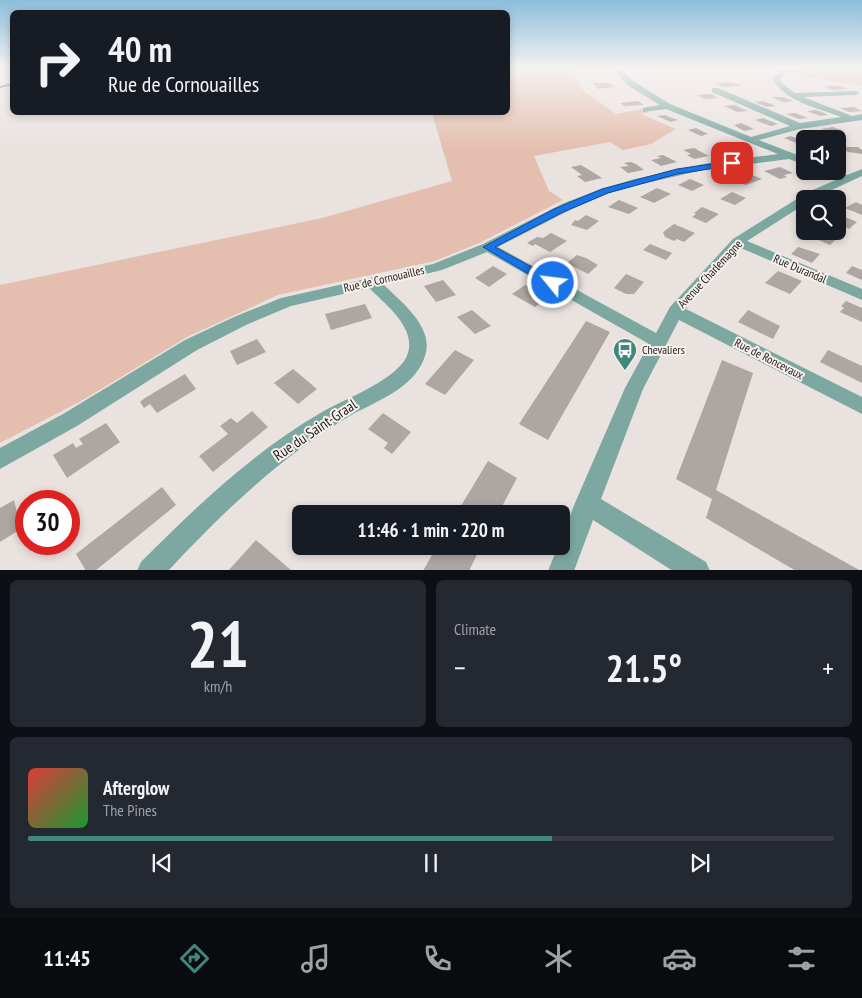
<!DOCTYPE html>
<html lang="en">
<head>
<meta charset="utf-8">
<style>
  :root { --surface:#171b24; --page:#242831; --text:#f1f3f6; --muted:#9ea1a6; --line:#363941; --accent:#41877d }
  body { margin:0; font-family:"PT Sans Narrow",sans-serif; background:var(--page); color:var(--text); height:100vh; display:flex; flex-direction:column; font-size:19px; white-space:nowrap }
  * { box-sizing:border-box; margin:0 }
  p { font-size:16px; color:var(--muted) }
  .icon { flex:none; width:28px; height:28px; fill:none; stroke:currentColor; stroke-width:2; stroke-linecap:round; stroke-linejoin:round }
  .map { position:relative; height:570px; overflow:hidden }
  .drawer { display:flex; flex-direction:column; gap:10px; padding:10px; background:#0d0f14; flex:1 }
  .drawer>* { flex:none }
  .hud { position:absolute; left:10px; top:10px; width:500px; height:105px; border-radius:8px; box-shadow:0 2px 8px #0003; background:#171b24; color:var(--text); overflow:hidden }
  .controls { position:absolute; left:796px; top:130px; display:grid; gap:10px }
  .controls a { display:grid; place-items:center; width:50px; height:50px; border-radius:8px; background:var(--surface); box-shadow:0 2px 8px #0003; font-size:25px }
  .speed { position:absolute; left:15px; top:490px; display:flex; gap:10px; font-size:25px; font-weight:700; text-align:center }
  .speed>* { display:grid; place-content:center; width:65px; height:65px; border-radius:50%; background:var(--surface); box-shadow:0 2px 8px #0003; line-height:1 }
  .speed .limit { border:8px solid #d22; background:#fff; color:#111 }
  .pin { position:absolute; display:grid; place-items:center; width:42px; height:42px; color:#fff; margin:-21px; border-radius:10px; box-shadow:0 2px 8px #0006 }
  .me { position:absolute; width:55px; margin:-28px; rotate:299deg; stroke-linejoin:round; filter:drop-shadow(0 0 4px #0008) }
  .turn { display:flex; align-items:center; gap:18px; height:105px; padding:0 15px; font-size:22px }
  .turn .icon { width:65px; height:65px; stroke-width:2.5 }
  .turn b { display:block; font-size:35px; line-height:42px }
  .big { font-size:38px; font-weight:800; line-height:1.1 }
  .drawer .card { flex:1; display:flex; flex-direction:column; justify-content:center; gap:8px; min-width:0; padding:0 18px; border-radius:8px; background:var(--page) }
  .drawer .dial { align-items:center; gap:0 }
  .dial b { font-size:65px; line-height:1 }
  .song { display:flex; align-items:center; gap:15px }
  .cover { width:60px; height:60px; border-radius:8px; background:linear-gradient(135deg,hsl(0 70% 55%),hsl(130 70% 35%)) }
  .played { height:5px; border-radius:2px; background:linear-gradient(90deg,var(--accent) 65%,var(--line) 65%) }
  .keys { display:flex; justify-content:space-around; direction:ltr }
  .heat { display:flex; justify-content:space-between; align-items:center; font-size:28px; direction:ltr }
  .drawer .tiles { flex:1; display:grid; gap:10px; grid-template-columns:1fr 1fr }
  .card:last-child { grid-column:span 2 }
  .trip { position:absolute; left:292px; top:505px; width:278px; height:50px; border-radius:8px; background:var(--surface); box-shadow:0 2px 8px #0003; font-weight:800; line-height:50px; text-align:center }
  .dock { display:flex; height:80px; justify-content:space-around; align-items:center; background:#090b0e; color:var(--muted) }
  .dock .icon { width:35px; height:35px }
  .dock .on { color:var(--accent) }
  .dock b { font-size:22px; color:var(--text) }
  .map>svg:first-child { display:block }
  .green { fill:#e4bfaf }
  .building { fill:#ada6a3 }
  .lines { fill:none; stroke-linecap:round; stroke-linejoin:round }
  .minor { fill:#7ca8a1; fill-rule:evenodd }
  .rail { stroke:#5f5b59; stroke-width:2 }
  .route { fill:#1a73e8; stroke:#114b97 }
  .labels { text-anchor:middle; stroke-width:4; stroke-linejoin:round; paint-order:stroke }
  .street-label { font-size:12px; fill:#1d1a19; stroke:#f7f0ec }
  .poi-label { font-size:12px; fill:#1d1a19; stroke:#f7f0ec; text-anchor:start }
  .near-street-label { font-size:15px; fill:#1d1a19; stroke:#f7f0ec }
</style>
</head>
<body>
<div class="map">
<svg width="862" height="571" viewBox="0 0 862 571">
  <rect width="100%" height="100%" fill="#eae2df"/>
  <path class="green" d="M508 68H569L583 90 616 114 642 109 649 112 641 114 676 129 651 144 623 150 610 142 534 156 549 191 563 200 479 243 435 261 278 295 187 337 83 400 0 443V285L322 218 452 181 432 113 508 112Z
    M793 68H862V86L786 73Z"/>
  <path class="building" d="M729 82 738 84 742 86 724 87 715 83Z
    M593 83H610L615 87 598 89Z
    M824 86H841L848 89 832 90Z
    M711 94 718 98 704 99 697 95Z
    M772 97H783L794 101 783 102Z
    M638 101 644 105 625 106 620 103Z
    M763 101 776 106 767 107 754 102Z
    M735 105 741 108 748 111 737 112 724 106Z
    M854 107 862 111 849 112 840 108Z
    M815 110 822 112 828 115 820 116 807 111Z
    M795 113 808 118 799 119 786 114Z
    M665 115 672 118 678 120 671 122 657 116Z
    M763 118 770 121 778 124 771 126 755 120Z
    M741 123 754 129 744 131 734 125Z
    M833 127 844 131 832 133 821 129Z
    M696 128 708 134 701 136 688 130Z
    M807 131H811L829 138 819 139 802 132Z
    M790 136 805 141V144L801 145 784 138Z
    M728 146 739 150 728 154 717 149Z
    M838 147H858L862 150V154L848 152Z
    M694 148 709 156 694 159 687 155 691 154 683 150Z
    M663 155 677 162 661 166 651 160 661 158 657 156Z
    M631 162 636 164 644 170 628 173 620 167 629 166 624 163Z
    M581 165 591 171 602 178 585 182 577 176 582 175 571 167Z
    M780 167 793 173 784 175 787 177 780 179 764 171Z
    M740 170 762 179 746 185 724 176Z
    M690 179 704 185 692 191 678 185Z
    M657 188 671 194 654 203 640 197Z
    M732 192 746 198 735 205 720 199Z
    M619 200 638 208 629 214 608 207Z
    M856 202 862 205V215L845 208Z
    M702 207 719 214 706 223 692 217 696 214 694 213Z
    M838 214 857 222 849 229 838 224Z
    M586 215 599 221 587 230 571 225 575 220 578 221Z
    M674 224 695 233 684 242 677 239 674 241 665 237 663 232Z
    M815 231H827L840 236 830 245 809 236Z
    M551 233 567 241 550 252 535 244 533 246 527 243 537 237 543 238Z
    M650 244 672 253 666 260 643 250Z
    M798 247 808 250 820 254 812 263 791 254Z
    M577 255 586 258 598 265 588 274 567 263Z
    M493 266 507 274 489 287 475 278Z
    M852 266 862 270V280L846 273Z
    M778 271 802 281 790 294 765 283Z
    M626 274 644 282 634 294H626L614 288Z
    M443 280 456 295 436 302 424 286Z
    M525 285 536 291 547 298 535 307 512 294Z
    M846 301 862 308V322L840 312 844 308 841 306Z
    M365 304 372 318 331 330 325 314Z
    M472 310 491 326 475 334 457 317Z
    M748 310 780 326 773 339 738 322Z
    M586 321 610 332 548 440 519 424Z
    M257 339 266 352 237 365 230 351Z
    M455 350 474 360 445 395 425 384Z
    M828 350 862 366V383L820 362Z
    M722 360 753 373 716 490 861 571H796L706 518 712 499 676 479Z
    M293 369 317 389 298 404 274 383Z
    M185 374 196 389 157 413 150 404 144 408 140 402 145 398Z
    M252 411 268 427 213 472 199 456 228 434 220 426 231 418 237 423Z
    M383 413 411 432 392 454 384 448 388 443 368 429Z
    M106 423 120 442 67 478 53 455 73 443 76 448 83 444 79 439Z
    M488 461 517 478 498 514H456Z
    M162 487 176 505 95 571H86L76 554Z
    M14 500 21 529 0 542V508Z
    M256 540 292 571H228Z
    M437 546H481L469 571H423Z"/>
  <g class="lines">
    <path class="minor" d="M0 68H11L0 71Z
      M613 68H620L633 81 670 104 751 137 790 126 712 92V88H718L800 123 841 117C818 108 786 102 772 79L784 68H791L780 79 783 84 795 93 856 91 860 93 856 95 803 97 852 116 862 114V120L800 129 759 140 805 158V165L789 159 703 170 642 184 609 193 572 209 498 247 656 333 670 307 733 239 808 192 838 179 822 171H838L847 175 862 169V176L812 199H805V204L747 241 862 289V300L741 248 707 283 686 309 862 397V414L679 320 643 389 601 499 706 562 710 571H673L593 520 574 571H548L558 546H561V539L575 503 625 388 649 344 487 252 442 270 383 284C400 301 432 325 426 352 419 385 380 400 353 414 282 455 224 511 168 571H137L141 562C197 506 253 452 322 412 345 399 401 378 408 353 416 327 385 304 369 288L291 306 246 325 197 350 77 426 0 469V448L63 414 185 340 234 317 281 298 433 264 483 244 564 203 601 189 635 179 703 164 778 154 666 109 643 112V108L660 105 627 85Z"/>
    <path class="rail" d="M0 87 12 84"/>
  </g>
  <linearGradient id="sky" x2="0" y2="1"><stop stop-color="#8bbeda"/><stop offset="0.46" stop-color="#f6f2f1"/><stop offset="1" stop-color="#f6f2f1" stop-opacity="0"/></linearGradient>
  <rect width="862" height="148" fill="url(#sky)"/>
  <path class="route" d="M732 161H735V165L677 174 608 193 561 213 495 247 557 281 559 283 557 286H549L483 247 554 209 602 189 677 169Z"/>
  <defs>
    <g id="bus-pin" transform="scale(1.25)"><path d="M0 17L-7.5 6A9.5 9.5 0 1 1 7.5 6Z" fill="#41877d" stroke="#f7f0ec"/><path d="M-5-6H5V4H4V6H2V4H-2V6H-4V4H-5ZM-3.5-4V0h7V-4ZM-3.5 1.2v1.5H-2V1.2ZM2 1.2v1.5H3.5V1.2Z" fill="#fff"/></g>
  </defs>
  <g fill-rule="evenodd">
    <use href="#bus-pin" x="625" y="350"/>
  </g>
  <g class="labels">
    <g class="street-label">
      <text transform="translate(800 269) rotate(23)" y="4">Rue Durandal</text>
      <text transform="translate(710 274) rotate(-47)" y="4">Avenue Charlemagne</text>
      <text transform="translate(384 279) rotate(-13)" y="4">Rue de Cornouailles</text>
      <text transform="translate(769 359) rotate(27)" y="4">Rue de Roncevaux</text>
    </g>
    <g class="poi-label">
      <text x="642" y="354">Chevaliers</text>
    </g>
    <g class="near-street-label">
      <text transform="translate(315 430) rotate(-34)" y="5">Rue du Saint-Graal</text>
    </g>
  </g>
</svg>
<div class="controls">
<a><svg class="icon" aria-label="sound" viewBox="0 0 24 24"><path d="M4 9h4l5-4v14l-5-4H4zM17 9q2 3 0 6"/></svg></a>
<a><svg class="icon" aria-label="search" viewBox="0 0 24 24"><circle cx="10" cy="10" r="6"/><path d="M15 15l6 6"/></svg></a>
</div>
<div class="speed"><div class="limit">30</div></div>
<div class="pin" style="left:732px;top:163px;background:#d93025"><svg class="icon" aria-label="arrive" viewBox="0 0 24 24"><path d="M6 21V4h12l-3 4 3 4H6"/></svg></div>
<svg class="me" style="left:553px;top:283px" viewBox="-20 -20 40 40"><circle r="17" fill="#1a73e8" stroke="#fff" stroke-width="3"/><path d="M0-11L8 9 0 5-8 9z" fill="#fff"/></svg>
<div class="trip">11:46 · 1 min · 220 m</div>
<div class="hud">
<div class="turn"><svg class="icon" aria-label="right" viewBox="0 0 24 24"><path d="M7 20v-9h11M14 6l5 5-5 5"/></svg><div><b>40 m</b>Rue de Cornouailles</div></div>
</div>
</div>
<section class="drawer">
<div class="tiles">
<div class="card dial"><b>21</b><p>km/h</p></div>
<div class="card"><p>Climate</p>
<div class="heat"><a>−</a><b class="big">21.5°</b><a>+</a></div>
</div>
<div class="card">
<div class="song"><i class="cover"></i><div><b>Afterglow</b><p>The Pines</p></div></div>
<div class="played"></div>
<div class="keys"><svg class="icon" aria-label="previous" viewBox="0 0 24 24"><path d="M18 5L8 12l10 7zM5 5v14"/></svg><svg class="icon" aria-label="pause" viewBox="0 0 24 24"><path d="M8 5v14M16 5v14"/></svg><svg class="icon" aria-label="next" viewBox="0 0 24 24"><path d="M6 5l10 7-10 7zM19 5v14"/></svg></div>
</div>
</div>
</section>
<nav class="dock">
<b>11:45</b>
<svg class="icon on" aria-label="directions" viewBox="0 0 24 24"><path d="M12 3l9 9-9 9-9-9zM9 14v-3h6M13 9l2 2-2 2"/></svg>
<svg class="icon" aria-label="music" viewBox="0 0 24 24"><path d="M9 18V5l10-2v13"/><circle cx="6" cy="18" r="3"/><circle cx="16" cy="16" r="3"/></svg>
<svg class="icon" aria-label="phone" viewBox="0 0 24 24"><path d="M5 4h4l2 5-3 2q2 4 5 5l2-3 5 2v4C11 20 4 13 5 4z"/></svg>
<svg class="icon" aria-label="climate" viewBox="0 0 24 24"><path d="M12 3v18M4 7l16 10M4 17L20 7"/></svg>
<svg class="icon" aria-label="car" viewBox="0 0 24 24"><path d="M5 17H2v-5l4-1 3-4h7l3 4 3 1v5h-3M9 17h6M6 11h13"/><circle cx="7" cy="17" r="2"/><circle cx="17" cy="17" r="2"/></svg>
<svg class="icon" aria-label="filters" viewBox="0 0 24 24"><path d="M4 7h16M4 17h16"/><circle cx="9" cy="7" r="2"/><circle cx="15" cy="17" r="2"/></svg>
</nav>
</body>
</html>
